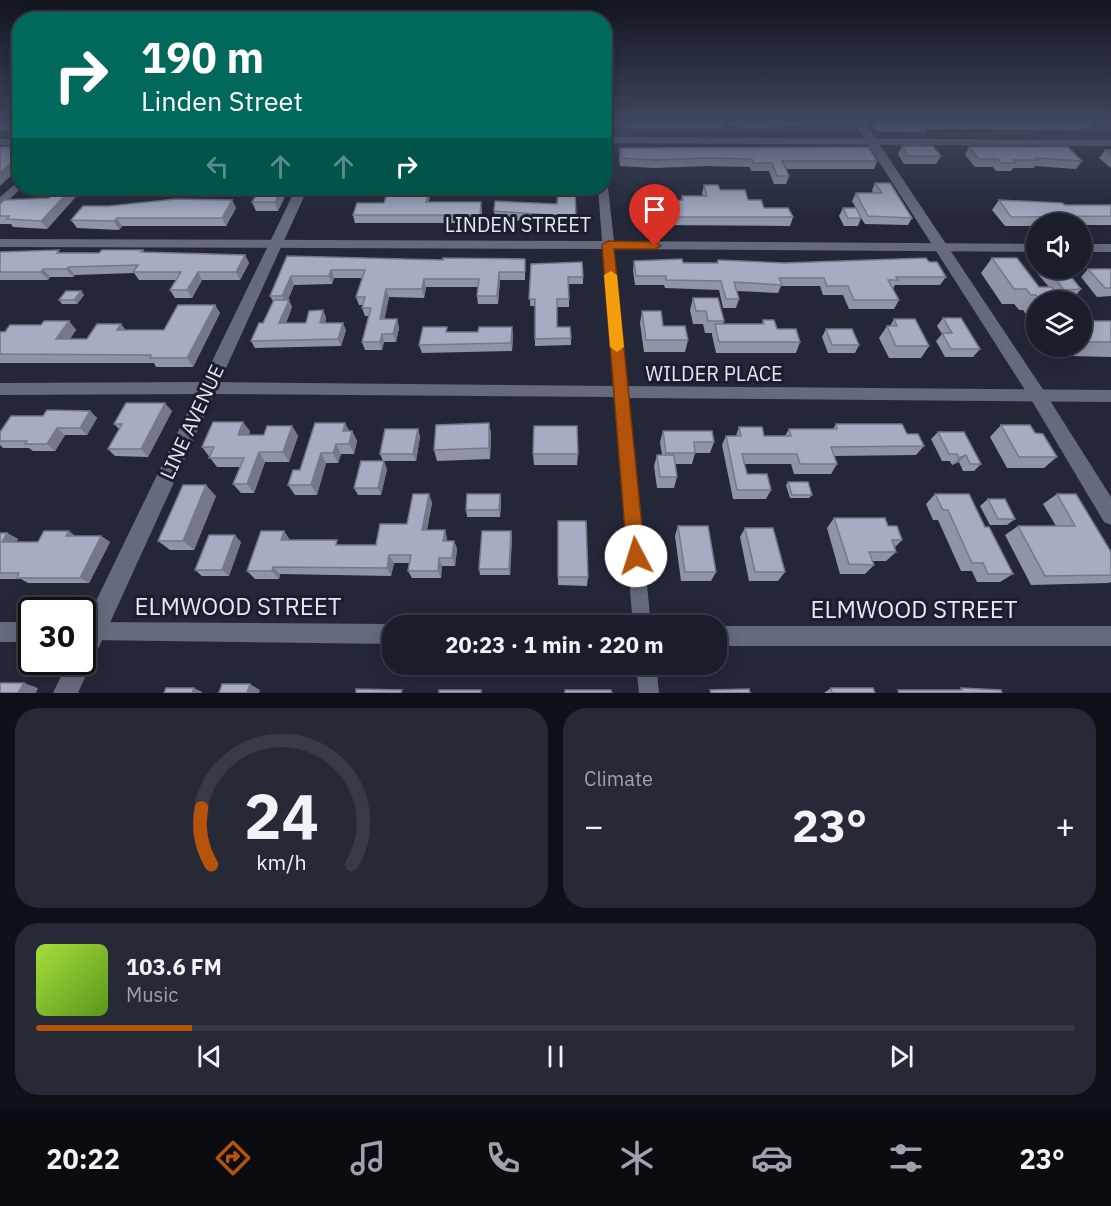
<!DOCTYPE html>
<html lang="en">
<head>
<meta charset="utf-8">
<style>
  :root { --surface:#1a1d2a; --page:#272a36; --text:#f1f3f6; --muted:#9fa2a8; --line:#383b47; --accent:#b45309 }
  body { margin:0; font-family:"IBM Plex Sans",sans-serif; background:var(--page); color:var(--text); height:100vh; display:flex; flex-direction:column; font-size:22px; white-space:nowrap }
  * { box-sizing:border-box; margin:0 }
  p { font-size:20px; color:var(--muted) }
  .icon { flex:none; width:33px; height:33px; fill:none; stroke:currentColor; stroke-width:2; stroke-linecap:round; stroke-linejoin:round }
  .map { position:relative; height:693px; overflow:hidden }
  .side { display:flex; flex-direction:column; gap:15px; padding:15px; background:#0e1017; flex:1 }
  .side>* { flex:none }
  .banner { position:absolute; left:12px; top:12px; width:600px; height:183px; border-radius:24px; box-shadow:0 3px 15px #0003,0 0 0 2px var(--line); background:#00695c; color:#fff; overflow:hidden }
  .controls { position:absolute; left:1026px; top:213px; display:grid; gap:12px }
  .controls a { display:grid; place-items:center; width:66px; height:66px; border-radius:50%; background:var(--surface); box-shadow:0 3px 15px #0003,0 0 0 2px var(--line); font-size:30px }
  .speed { position:absolute; left:18px; top:597px; display:flex; gap:12px; font-size:30px; font-weight:700; text-align:center }
  .speed>* { display:grid; place-content:center; width:78px; height:78px; border-radius:50%; background:var(--surface); box-shadow:0 3px 15px #0003,0 0 0 2px var(--line); line-height:1 }
  .speed .limit { border:3px solid #111; border-radius:9px; background:#fff; color:#111 }
  .pin { position:absolute; display:grid; place-items:center; width:51px; height:51px; color:#fff; margin:-62px -26px; border-radius:50% 50% 50% 0; rotate:-45deg; box-shadow:0 0 6px #0007 }
  .pin .icon { rotate:45deg }
  .me { position:absolute; width:66px; margin:-33px; rotate:355deg; stroke-linejoin:round; filter:drop-shadow(0 0 4px #0008) }
  .turn { display:flex; align-items:center; gap:21px; height:126px; padding:0 30px; font-size:27px }
  .turn .icon { width:78px; height:78px; stroke-width:2.5 }
  .turn b { display:block; font-size:42px; line-height:51px }
  .lanes { display:flex; align-items:center; height:57px; padding:0 30px; background:#0003; justify-content:center; gap:30px; direction:ltr }
  .lanes .off { opacity:.35 }
  .big { font-size:45px; font-weight:800; line-height:1.1 }
  .side .widget { flex:1; display:flex; flex-direction:column; justify-content:center; gap:9px; min-width:0; padding:0 21px; border-radius:24px; background:var(--page) }
  .side .dial { align-items:center; gap:0 }
  .dial svg { height:156px; overflow:visible; fill:none; stroke:var(--line); stroke-width:7; stroke-linecap:round; text-anchor:middle }
  .dial text { fill:var(--text); stroke:none }
  .song { display:flex; align-items:center; gap:18px }
  .cover { width:72px; height:72px; border-radius:9px; background:linear-gradient(135deg,hsl(80 70% 55%),hsl(90 70% 35%)) }
  .played { height:6px; border-radius:3px; background:linear-gradient(90deg,var(--accent) 15%,var(--line) 15%) }
  .keys { display:flex; justify-content:space-around; direction:ltr }
  .heat { display:flex; justify-content:space-between; align-items:center; font-size:33px; direction:ltr }
  .side .tiles { flex:1; display:grid; gap:15px; grid-template-columns:1fr 1fr }
  .widget:last-child { grid-column:span 2 }
  .trip { position:absolute; left:382px; top:615px; width:345px; height:60px; border-radius:24px; background:var(--surface); box-shadow:0 3px 15px #0003,0 0 0 2px var(--line); font-weight:800; line-height:60px; text-align:center }
  .tabs { display:flex; height:96px; justify-content:space-around; align-items:center; background:#0a0c11; color:var(--muted) }
  .tabs .icon { width:42px; height:42px }
  .tabs .on { color:var(--accent) }
  .tabs b { font-size:27px; color:var(--text) }
  .map>svg:first-child { display:block }
  .lines { fill:none; stroke-linecap:round; stroke-linejoin:round }
  .minor { fill:#656a7e; fill-rule:evenodd }
  .tertiary { fill:#656a7e; fill-rule:evenodd }
  .secondary { fill:#656a7e; fill-rule:evenodd }
  .wall { fill:#8f94a7 }
  .shaded-wall { fill:#747888 }
  .building { fill:#a6acc2; stroke:#747888; stroke-width:1.5 }
  .route { fill:#b45309; stroke:#753606; stroke-width:1.5 }
  .slow { fill:#f59e0b }
  .labels { text-anchor:middle; stroke-width:6; stroke-linejoin:round; paint-order:stroke }
  .street-label { font-size:20px; fill:#e5e8f4; stroke:#1a1e2e }
  .near-street-label { font-size:24px; fill:#e5e8f4; stroke:#1a1e2e }
</style>
</head>
<body>
<div class="map">
<svg width="1111" height="693" viewBox="0 0 1111 693">
  <rect width="100%" height="100%" fill="#232738"/>
  <g class="lines">
    <path class="minor" d="M604 137 1111 140V146L604 143Z
      M0 139H20V145H0Z
      M20 180V188H21L4 205 0 206V197Z
      M604 185 608 188 614 241 1036 244V252L614 249 628 386 1111 390V402L629 398 651 626H633L614 397 208 394 0 395V383L208 382 613 386 603 249 0 247V239L602 241 598 188H604Z
      M1082 244H1111V252H1082Z
      M0 622H32V642H0Z
      M89 622 393 624 395 626H393V644L89 640 82 638V624Z
      M717 626H1111V646H717Z
      M636 664H656L659 693H639Z"/>
    <path class="tertiary" d="M853 121H864L1044 391 1111 497V525L1104 522 1032 401Z"/>
    <path class="secondary" d="M296 188H308L78 693H53L68 662H82V630Z"/>
  </g>
  <path class="wall" d="M0 121H20V130H0Z
    M608 121H725L723 127H609Z
    M727 121H806L804 126 749 128 729 126Z
    M871 121H1095L1090 128H1083L1081 130 926 129 925 132 877 131Z
    M902 146 941 156 936 164H904L898 154Z
    M969 147 1082 161 1076 169 1035 166 1033 168H1013L1011 171H996L993 167H975L965 155Z
    M620 148 877 161 874 169H786L789 176 786 184H774L769 171H751L750 167 706 166 654 168 620 166 619 155Z
    M1105 150H1111V168L1099 158Z
    M875 183 912 218 908 225 865 224 861 218 858 226H844L839 216 843 208H856L852 201 856 193H873L872 190Z
    M704 185 720 190 748 200 764 208 793 217 790 226 653 225 651 209 652 201 681 200 682 196H703L702 193Z
    M261 188H285L287 192 278 211H256L252 202Z
    M80 192 47 229 13 227 11 224H0V204L49 198Z
    M232 200 236 208 226 226H122L119 230 77 228 71 220 109 206Z
    M999 200 1065 205H1111V225H1082V224H1036V226H1005L992 210Z
    M429 202 482 210 481 223H355L353 215 384 203Z
    M557 204 576 217V225L495 219 494 211Z
    M143 250 144 252 245 255 249 263 240 280H202L192 298H175L170 290 176 280H139L134 273 75 275 73 277H50L48 280H0V252L99 253Z
    M287 256 443 260 525 259V280H500L498 304H478L477 296 478 287H426L424 298 389 297 384 319H397L399 328 396 342H384L382 350H365L362 342 369 316H365L362 308 363 305H359L356 297 362 278H334L332 284 294 285 288 300 292 307 286 323H306L323 310 326 318 325 323 346 330 341 346 255 348 251 341 263 323 273 301 270 296Z
    M992 258 1039 287H1049L1037 273 1041 268H1064L1081 289 1074 298H1059L1062 302H1036V329L1023 310H1019L1014 304H1002L981 273Z
    M718 260 784 263 929 262 946 277 940 285H895L893 289 899 300 894 309H849L843 295H823L820 286H781L778 293 737 291 739 299 736 308H723L719 290 665 288 664 285H635L633 270 634 261 717 263Z
    M531 264 583 277V284H569V307H557V327L571 338V345L535 346V306H530Z
    M1088 269H1111V296L1097 297 1081 277Z
    M81 291 84 295 77 304H62L59 300Z
    M693 298 724 321 723 324H762L763 320 800 342 796 353H716L712 335V333H705L703 324H693L690 310Z
    M215 305 220 313 193 367H156L154 363H0V332L69 321 76 330 70 339H87L125 330H164Z
    M642 311 663 326 688 340 685 352H644L640 323Z
    M1082 316 1086 321H1111V357L1071 356 1065 347H1049L1048 346H1082Z
    M943 318 980 349 973 357H945L936 341 942 334 937 326Z
    M894 319 929 346 921 358H889L879 338 887 326H890Z
    M826 329 859 345 855 353H828L822 337Z
    M448 332 513 335 512 351 422 353 419 345Z
    M90 411 97 418 87 435H65L55 451H33L29 448H3L0 445V432L43 416Z
    M172 411 148 457 115 456 108 449 119 429 114 424Z
    M345 423 349 431H352L357 441 354 454H341L338 463H326L317 495H295L288 485 300 470Z
    M489 423 491 434 490 459 437 461 434 450Z
    M836 424 907 434 924 446 916 455 835 456 837 464 831 474H794L791 464H745L747 474 771 490 766 499H733L722 445 726 436H736L739 427 764 436H785L789 429H833Z
    M1001 425 1035 433 1057 457 1044 468H1007L990 437Z
    M292 426 298 436 289 462H265L254 493H241L233 484 240 467H217L202 447 250 431 249 435H264Z
    M418 429 420 437 416 461H383L380 454Z
    M663 431 714 442 710 453H695L692 464H675L677 477 674 488H657L654 466 657 455H662L660 442Z
    M938 432 981 464 974 471H963L959 462 952 465 950 461H942L931 439Z
    M533 454H578L577 465H534Z
    M387 469 381 495H358L354 488Z
    M788 482 812 495 809 498H790L786 485Z
    M429 494 432 503 427 530H445L447 539V541H454L457 549 455 566H442L441 578H412L408 571 409 563H394L391 576 280 574 279 579H255L247 571 284 531 290 540 340 545H376L407 524Z
    M500 494 501 501 500 517H467L466 510Z
    M935 494 985 527 1013 574 1000 582H977L972 571H961L938 520H933L926 504Z
    M1057 494 1111 552V582L1108 583 1031 585 1005 535 1018 526H1056L1043 504Z
    M216 496 194 550H170L158 541Z
    M988 499 1015 519 1007 525H990L980 506Z
    M834 518 888 526 902 540 895 547 896 552 886 561H873L874 565 865 574H840L827 528Z
    M558 521 588 577 587 586 558 585Z
    M678 526 716 572 711 581H681L675 536Z
    M745 528 785 572 778 581H749L740 537Z
    M511 531 512 537 510 575H480L479 569Z
    M0 533H7L18 539 16 542H38L75 536H101L110 542 89 583H28L21 579H0Z
    M241 542 229 576H202L195 570Z
    M831 688 875 693H824Z"/>
  <path class="shaded-wall" d="M20 155V167L0 186V173Z
    M72 188H76L80 192 47 229 41 221Z
    M282 188H285L287 192 278 211 275 202Z
    M429 188H432L427 210 426 202Z
    M232 200 236 208 226 226 222 218Z
    M481 202 482 210 481 223 480 215Z
    M117 218 122 226 119 230 114 221Z
    M245 255 249 263 240 280 236 272Z
    M68 267 75 275 73 277 66 269Z
    M43 269 50 277 48 280 41 272Z
    M331 270 334 278 332 284 329 276Z
    M198 272 202 280 192 298 187 290Z
    M499 272 500 280 498 304 497 296Z
    M291 276 294 285 286 304 282 296Z
    M424 279 426 287 424 298 422 289Z
    M386 289 389 297 383 328 380 319Z
    M81 291 84 295 77 304 74 300Z
    M289 300 292 307 283 330 279 323Z
    M215 305 220 313 193 367 187 358Z
    M323 310 326 318 323 330 320 323Z
    M397 319 399 328 396 342 393 334Z
    M69 321 76 330 64 347 56 339Z
    M343 323 346 330 341 346 338 339Z
    M121 324 128 333 117 330Z
    M512 327 513 335 512 351 511 343Z
    M382 334 384 342 382 350 380 342Z
    M165 403 172 411 148 457 141 449Z
    M90 411 97 418 87 435 80 428Z
    M243 422 250 431 245 444 238 435Z
    M345 423 350 433 343 431Z
    M489 423 491 434 490 459 489 448Z
    M292 426 298 436 289 462 283 452Z
    M57 428 65 435 55 451 47 444Z
    M418 429 420 437 416 461 413 454Z
    M352 431 357 441 354 454 349 444Z
    M336 444 341 454 338 463 333 453Z
    M259 452 265 462 254 493 247 484Z
    M321 453 326 463 317 495 311 485Z
    M966 455 959 462 952 465 959 458Z
    M384 461 387 469 381 495 378 488Z
    M206 485 216 496 194 550 183 541Z
    M429 494 432 503 425 539 422 530Z
    M500 494 501 501 500 517 499 510Z
    M445 530 447 539 446 549 443 541Z
    M69 531 78 538 66 536Z
    M284 531 290 540 288 549 281 540Z
    M511 531 512 537 510 575 509 569Z
    M7 533 18 539 13 548 2 542Z
    M235 535 241 542 229 576 222 570Z
    M101 536 110 542 89 583 80 578Z
    M454 541 457 549 455 566 452 558Z
    M389 555 394 563 391 576 387 568Z
    M439 558 442 566 441 578 438 571Z
    M273 567 280 574 279 579 272 571Z
    M24 683 38 688 36 693H18Z
    M250 684 260 690 259 693H247Z
    M194 688 202 692V693H192Z"/>
  <path class="building" d="M0 121H20V122H0Z
    M879 121H1084L1087 123 927 122 929 124 881 123Z
    M902 146H933L941 156H908Z
    M0 147H20V155L0 173Z
    M868 147 877 161H782L789 176H777L772 163H753L752 159 708 158 655 160 621 158 620 148Z
    M969 147H1068L1082 161 1036 158 1039 160H1013L1016 163H1001L998 159H979Z
    M1105 150H1111V155Z
    M875 183H890L912 218 868 216 856 193H882Z
    M704 185H718L720 190H745L748 200H761L764 208H788L793 217H655L652 201H677L683 200 682 196H707Z
    M59 188H72L41 221 7 219 9 216H0V204L4 200 49 198Z
    M261 188H282L275 202H252Z
    M389 188H429L426 202H481L480 215H353L357 203H384Z
    M558 188H575L576 217 494 211 495 201 557 204Z
    M176 199 232 200 222 218H117L114 221 71 220 83 206H109Z
    M999 200 1062 203 1065 205H1111V216L1011 217Z
    M843 208H856L861 218H848Z
    M59 250 57 253H99L102 250H143L141 252 245 255 236 272H198L187 290H170L181 272H133L138 265 68 267 66 269H43L41 272H0V252Z
    M287 256 443 260V258L525 259V272H499L497 296H477L479 279H424L422 289H386L380 319H397L393 334H382L380 342H362L371 308H362L365 297H356L365 270H331L329 276H291L282 296H270Z
    M926 258 929 262H937L946 277H896L898 280H888L899 300H854L848 286H827L824 278H779L782 285 734 282 739 299H726L721 281 666 280V276H636L634 261 682 259 683 263H718V260L784 263Z
    M992 258H1017L1039 287H1052L1062 302H1040L1036 295H1031L1026 289H1014Z
    M582 262 583 277H568L569 299H557V327H570L571 338 535 339V299H529L531 264Z
    M1047 268H1064L1081 289 1064 290Z
    M1088 269H1111V288H1105Z
    M66 291H81L74 300H59Z
    M693 298H718L724 321H708L706 311H696Z
    M274 300H289L279 323H306L309 311 323 310 320 323H343L338 339 251 341 259 323H263Z
    M178 305H215L187 358H150L151 355 0 354V332H5L10 325H41L44 321H69L56 339H87L97 324H121L117 330H164Z
    M642 311H661L663 326H685L688 340H646Z
    M1082 316 1086 321H1111V342H1086L1082 336Z
    M943 318H961L980 349H951L942 333H952Z
    M894 319H915L929 346H896L887 326H897Z
    M763 320H774L777 329H796L800 342H719L715 324H764Z
    M423 327H447L446 332H478L479 327H512L511 343 419 345Z
    M826 329H852L859 345H832Z
    M126 403H165L141 449H108L122 424H114Z
    M47 410 90 411 80 428H57L47 444H25L27 441H0V432L11 416H43Z
    M213 422H243L238 435H264L267 426H292L283 452H259L247 484H233L244 458H209L214 447H202Z
    M315 423H345L343 431H352L349 444H336L333 453H321L311 485H288L293 470H300Z
    M489 423V448L434 450 436 425Z
    M836 424H902L907 434H918L924 446 831 447 837 464H800L797 454H742L747 474H767L771 490H737L726 436H741L739 427H762L764 436H791L789 429H837Z
    M1001 425H1030L1035 433 1043 434 1057 457H1019Z
    M534 426H577L578 454H533Z
    M385 429H418L413 454H380Z
    M663 431H712L714 442H694L695 453H666Z
    M938 432H964L981 464H970L966 455 959 458 957 454H949Z
    M657 455H674L677 477H660Z
    M361 461H384L378 488H354Z
    M788 482H808L812 495H792Z
    M183 485H206L183 541H158Z
    M413 494H429L422 530H445L443 541H454L452 558H439L438 571H408L411 555H389L387 568 273 567 272 571H247L261 531H284L281 540H337L336 545H376L380 524H407Z
    M467 494H500L499 510H466Z
    M935 494H969L985 527H989L1013 574H988L983 563H972L948 510H943Z
    M1057 494H1076L1111 552V575L1045 576 1018 526H1075Z
    M988 499H1005L1015 519H998Z
    M834 518H885L888 526H897L902 540H892L896 552H869L874 565 849 564Z
    M558 521H586L588 577H558Z
    M678 526H708L716 572H685Z
    M745 528H773L785 572H755Z
    M44 531H69L66 536H101L80 578H17L19 573H0V533H7L2 542H38Z
    M482 531H511L509 569H479Z
    M209 535H235L222 570H195Z
    M0 683H24L18 693H0Z
    M222 684H250L247 693H219Z
    M166 688H194L192 693H164Z
    M831 688H873L875 693H832Z
    M961 688 1001 690 1002 693H899L898 690H962Z
    M356 689 402 690 401 693H356Z
    M749 689 750 693H711L710 690Z
    M439 690H481V693H439Z
    M565 690H611L612 693H565Z"/>
  <linearGradient id="sky" x2="0" y2="1"><stop stop-color="#13151f"/><stop offset="0.56" stop-color="#3f475e"/><stop offset="1" stop-color="#3f475e" stop-opacity="0"/></linearGradient>
  <rect width="1111" height="218" fill="url(#sky)"/>
  <path class="route" d="M608 241 655 242 661 246 655 249H614L645 556 642 562 636 564 630 562 627 556 602 245Z"/>
  <path class="slow" d="M611 271 617 275 624 347 617 352 610 347 604 275Z"/>
  <g class="labels">
    <g class="street-label">
      <text x="518" y="232">LINDEN STREET</text>
      <text x="714" y="381">WILDER PLACE</text>
      <text transform="translate(192 422) rotate(-65)" y="7">LINE AVENUE</text>
    </g>
    <g class="near-street-label">
      <text x="238" y="615">ELMWOOD STREET</text>
      <text x="914" y="618">ELMWOOD STREET</text>
    </g>
  </g>
</svg>
<div class="controls">
<a><svg class="icon" aria-label="sound" viewBox="0 0 24 24"><path d="M4 9h4l5-4v14l-5-4H4zM17 9q2 3 0 6"/></svg></a>
<a><svg class="icon" aria-label="layers" viewBox="0 0 24 24"><path d="M12 4l9 5-9 5-9-5zM3 14l9 5 9-5"/></svg></a>
</div>
<div class="speed"><div class="limit">30</div></div>
<div class="pin" style="left:655px;top:246px;background:#d93025"><svg class="icon" aria-label="arrive" viewBox="0 0 24 24"><path d="M6 21V4h12l-3 4 3 4H6"/></svg></div>
<svg class="me" style="left:636px;top:556px" viewBox="-20 -20 40 40"><circle r="19" fill="#fff"/><path d="M0-13L10 11 0 6-10 11z" fill="#b45309"/></svg>
<div class="trip">20:23 · 1 min · 220 m</div>
<div class="banner">
<div class="turn"><svg class="icon" aria-label="right" viewBox="0 0 24 24"><path d="M7 20v-9h11M14 6l5 5-5 5"/></svg><div><b>190 m</b>Linden Street</div></div>
<div class="lanes"><svg class="icon off" aria-label="left" viewBox="0 0 24 24"><path d="M17 20v-9H6M10 6l-5 5 5 5"/></svg><svg class="icon off" aria-label="ahead" viewBox="0 0 24 24"><path d="M12 20V5M6 11l6-6 6 6"/></svg><svg class="icon off" aria-label="ahead" viewBox="0 0 24 24"><path d="M12 20V5M6 11l6-6 6 6"/></svg><svg class="icon" aria-label="right" viewBox="0 0 24 24"><path d="M7 20v-9h11M14 6l5 5-5 5"/></svg></div>
</div>
</div>
<section class="side">
<div class="tiles">
<div class="widget dial"><svg viewBox="0 0 100 80">
<path d="M14 69A42 42 0 1 1 86 69"/>
<path d="M14 69A42 42 0 0 1 9 40" stroke="#b45309"/>
<text x="50" y="56" font-size="32" font-weight="700">24</text>
<text x="50" y="72" font-size="11">km/h</text>
</svg></div>
<div class="widget"><p>Climate</p>
<div class="heat"><a>−</a><b class="big">23°</b><a>+</a></div>
</div>
<div class="widget">
<div class="song"><i class="cover"></i><div><b>103.6 FM</b><p>Music</p></div></div>
<div class="played"></div>
<div class="keys"><svg class="icon" aria-label="previous" viewBox="0 0 24 24"><path d="M18 5L8 12l10 7zM5 5v14"/></svg><svg class="icon" aria-label="pause" viewBox="0 0 24 24"><path d="M8 5v14M16 5v14"/></svg><svg class="icon" aria-label="next" viewBox="0 0 24 24"><path d="M6 5l10 7-10 7zM19 5v14"/></svg></div>
</div>
</div>
</section>
<nav class="tabs">
<b>20:22</b>
<svg class="icon on" aria-label="directions" viewBox="0 0 24 24"><path d="M12 3l9 9-9 9-9-9zM9 14v-3h6M13 9l2 2-2 2"/></svg>
<svg class="icon" aria-label="music" viewBox="0 0 24 24"><path d="M9 18V5l10-2v13"/><circle cx="6" cy="18" r="3"/><circle cx="16" cy="16" r="3"/></svg>
<svg class="icon" aria-label="phone" viewBox="0 0 24 24"><path d="M5 4h4l2 5-3 2q2 4 5 5l2-3 5 2v4C11 20 4 13 5 4z"/></svg>
<svg class="icon" aria-label="climate" viewBox="0 0 24 24"><path d="M12 3v18M4 7l16 10M4 17L20 7"/></svg>
<svg class="icon" aria-label="car" viewBox="0 0 24 24"><path d="M5 17H2v-5l4-1 3-4h7l3 4 3 1v5h-3M9 17h6M6 11h13"/><circle cx="7" cy="17" r="2"/><circle cx="17" cy="17" r="2"/></svg>
<svg class="icon" aria-label="filters" viewBox="0 0 24 24"><path d="M4 7h16M4 17h16"/><circle cx="9" cy="7" r="2"/><circle cx="15" cy="17" r="2"/></svg>
<b>23°</b>
</nav>
</body>
</html>
